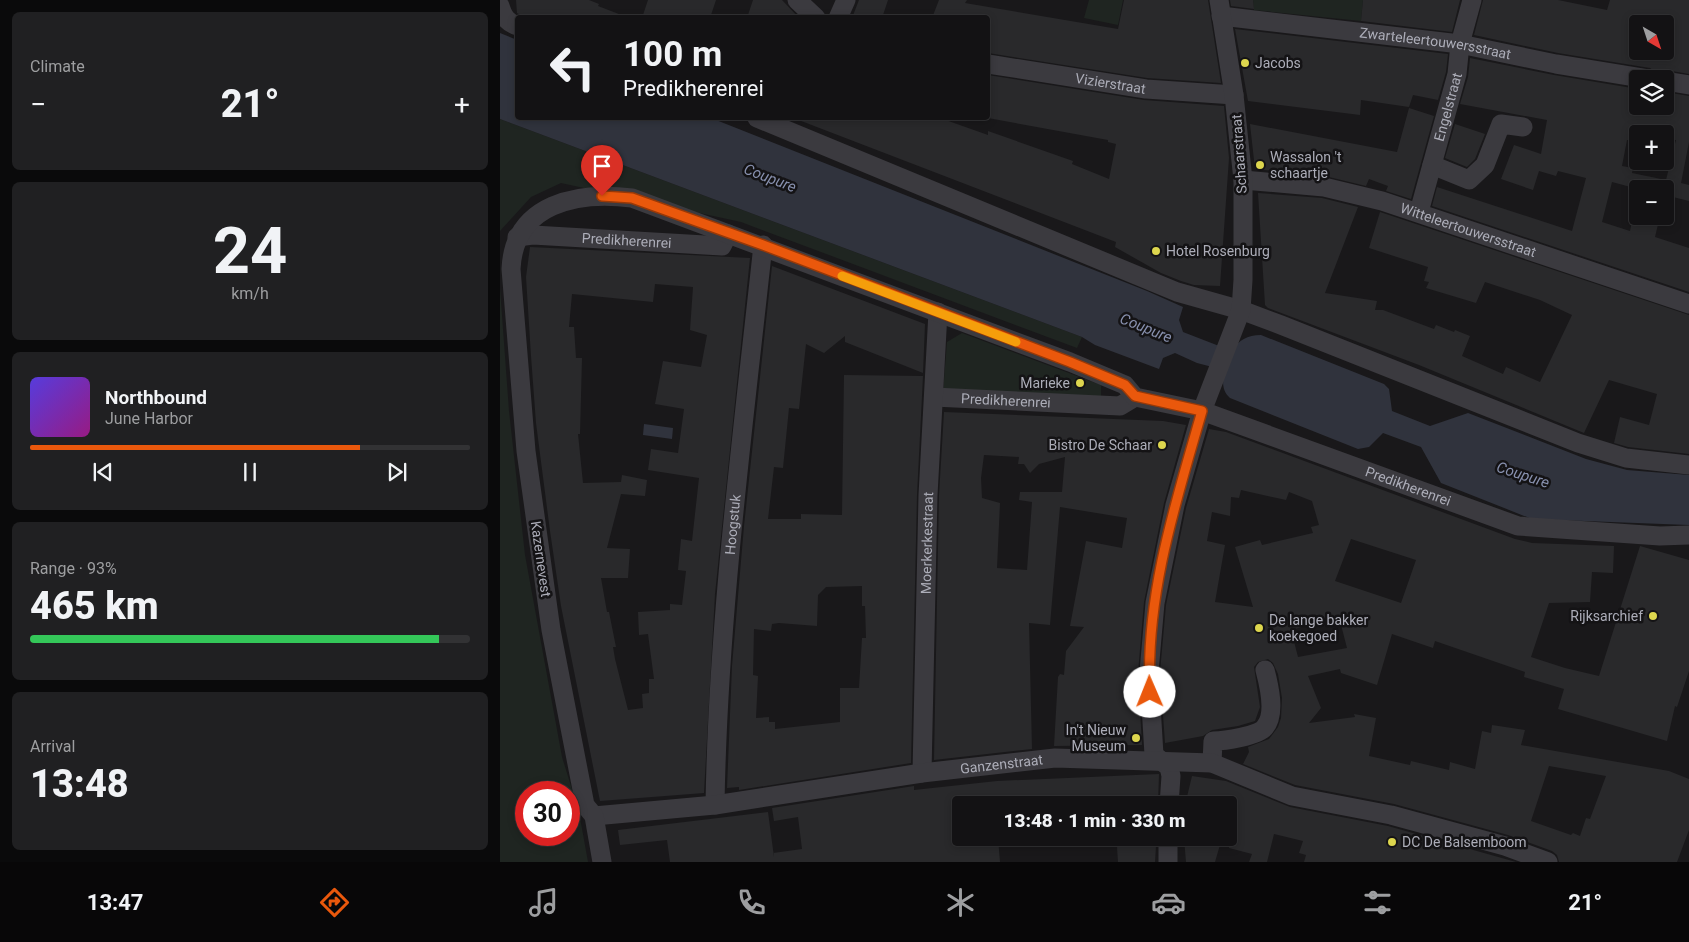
<!DOCTYPE html>
<html lang="en">
<head>
<meta charset="utf-8">
<style>
  :root { --surface:#131214; --page:#202022; --text:#f1f3f6; --muted:#9d9ea0; --line:#323234; --accent:#ea580c }
  body { margin:0; font-family:Roboto,sans-serif; background:var(--page); color:var(--text); height:100vh; display:flex; flex-direction:column; font-size:19px; white-space:nowrap }
  * { box-sizing:border-box; margin:0 }
  p { font-size:16px; color:var(--muted) }
  .icon { flex:none; width:28px; height:28px; fill:none; stroke:currentColor; stroke-width:2; stroke-linecap:round; stroke-linejoin:round }
  .map { position:relative; flex:1; overflow:hidden }
  .side { display:flex; flex-direction:column; gap:12px; padding:12px; background:#0a0a0b; width:500px }
  .side>* { flex:none }
  .guide { position:absolute; left:15px; top:15px; width:475px; height:105px; border-radius:5px; box-shadow:0 2px 8px #0003,0 0 0 1px var(--line); background:#131214; color:var(--text); overflow:hidden }
  .needle { width:32px; rotate:141deg }
  .buttons { position:absolute; left:1129px; top:15px; display:grid; gap:10px }
  .buttons a { display:grid; place-items:center; width:45px; height:45px; border-radius:5px; background:var(--surface); box-shadow:0 2px 8px #0003,0 0 0 1px var(--line); font-size:25px }
  .speed { position:absolute; left:15px; top:781px; display:flex; gap:10px; font-size:25px; font-weight:700; text-align:center }
  .speed>* { display:grid; place-content:center; width:65px; height:65px; border-radius:50%; background:var(--surface); box-shadow:0 2px 8px #0003,0 0 0 1px var(--line); line-height:1 }
  .speed .limit { border:8px solid #d22; background:#fff; color:#111 }
  .pin { position:absolute; display:grid; place-items:center; width:42px; height:42px; color:#fff; margin:-51px -21px; border-radius:50% 50% 50% 0; rotate:-45deg; box-shadow:0 0 5px #0007 }
  .pin .icon { rotate:45deg }
  .me { position:absolute; width:55px; margin:-28px; rotate:359deg; stroke-linejoin:round; filter:drop-shadow(0 0 4px #0008) }
  .turn { display:flex; align-items:center; gap:18px; height:105px; padding:0 25px; font-size:22px }
  .turn .icon { width:65px; height:65px; stroke-width:2.5 }
  .turn b { display:block; font-size:35px; line-height:42px }
  .big { font-size:38px; font-weight:800; line-height:1.1 }
  .side .widget { flex:1; display:flex; flex-direction:column; justify-content:center; gap:8px; min-width:0; padding:0 18px; border-radius:8px; background:var(--page) }
  .side .dial { align-items:center; gap:0 }
  .dial b { font-size:65px; line-height:1 }
  .song { display:flex; align-items:center; gap:15px }
  .cover { width:60px; height:60px; border-radius:8px; background:linear-gradient(135deg,hsl(250 70% 55%),hsl(310 70% 35%)) }
  .played { height:5px; border-radius:2px; background:linear-gradient(90deg,var(--accent) 75%,var(--line) 75%) }
  .keys { display:flex; justify-content:space-around; direction:ltr }
  .heat { display:flex; justify-content:space-between; align-items:center; font-size:28px; direction:ltr }
  .charge { height:8px; border-radius:4px; background:linear-gradient(90deg,#34c759 93%,var(--line) 0) }
  .trip { position:absolute; left:452px; top:796px; width:285px; height:50px; border-radius:5px; background:var(--surface); box-shadow:0 2px 8px #0003,0 0 0 1px var(--line); font-weight:800; line-height:50px; text-align:center }
  .tab-bar { display:flex; height:80px; justify-content:space-around; align-items:center; background:#080708; color:var(--muted) }
  .tab-bar .icon { width:35px; height:35px }
  .tab-bar .active { color:var(--accent) }
  .tab-bar b { font-size:22px; color:var(--text) }
  main { display:flex; flex:1; min-height:0 }
  .map>svg:first-child { display:block }
  .green { fill:#1f2521; fill-rule:evenodd }
  .water { fill:#30333d }
  .building { fill:#29292b; fill-rule:evenodd }
  .lines { fill:none; stroke-linecap:round; stroke-linejoin:round }
  .street { stroke:#3b3a3f; stroke-width:19 }
  .route-casing { stroke:#983908; stroke-width:12 }
  .route { stroke:#ea580c; stroke-width:9 }
  .slow { stroke:#f59e0b; stroke-width:9 }
  .poi-dot { fill:#ddd64e; stroke:#141315; stroke-width:2 }
  .labels { text-anchor:middle; stroke-width:5; stroke-linejoin:round; paint-order:stroke }
  .street-label { font-size:14px; fill:#acadb8; stroke:#141315 }
  .poi-label { font-size:14px; fill:#acadb8; stroke:#141315; text-anchor:start }
  .water-label { font-size:15px; font-style:italic; fill:#8891af; stroke:#141315 }
</style>
</head>
<body>
<main>
<section class="side">
<div class="widget"><p>Climate</p>
<div class="heat"><a>−</a><b class="big">21°</b><a>+</a></div>
</div>
<div class="widget dial"><b>24</b><p>km/h</p></div>
<div class="widget">
<div class="song"><i class="cover"></i><div><b>Northbound</b><p>June Harbor</p></div></div>
<div class="played"></div>
<div class="keys"><svg class="icon" aria-label="previous" viewBox="0 0 24 24"><path d="M18 5L8 12l10 7zM5 5v14"/></svg><svg class="icon" aria-label="pause" viewBox="0 0 24 24"><path d="M8 5v14M16 5v14"/></svg><svg class="icon" aria-label="next" viewBox="0 0 24 24"><path d="M6 5l10 7-10 7zM19 5v14"/></svg></div>
</div>
<div class="widget"><p>Range · 93%</p><b class="big">465 km</b><div class="charge"></div></div>
<div class="widget"><p>Arrival</p><b class="big">13:48</b></div>
</section>
<div class="map">
<svg width="1189" height="862" viewBox="0 0 1189 862">
  <rect width="100%" height="100%" fill="#19181a"/>
  <path class="green" d="M589 0H623L618 25 584 18Z
    M753 0H863L861 21 754 10Z
    M0 119 582 337 577 348 241 222 61 183 31 197 0 231Z
    M0 288 9 411 25 555 62 757 79 812 88 862H0ZM26 792H69V835H26Z
    M462 333 601 385V400L443 392 447 342Z"/>
  <path class="water" d="M0 33 17 40 18 118H211L647 291 683 307 679 320 683 332 732 351C739 340 747 335 761 335L884 384 889 389 892 411 930 426 968 413 1086 459 1127 470 1189 475V525L1032 519 941 483 921 447 883 433 869 447 858 449 730 398C721 390 723 381 724 370L697 363 675 353 663 358 659 369 595 345 582 337 0 119Z
    M144 424 173 428 172 439 143 435Z"/>
  <path class="building" d="M16 0H89L99 4 98 6 124 16 25 18 17 13Z
    M148 0H216L210 18H142Z
    M253 0H282L299 18H247Z
    M359 0H388L382 18H352Z
    M439 0H467L465 3 618 29 624 0H708L721 83 647 78 488 53V18H432Z
    M730 0H753L754 9 731 6Z
    M863 0H960L952 32 861 21Z
    M983 0H1058L1107 10 1110 0H1189V74L1166 70 1157 73 1150 68 1058 53 974 35ZM1138 24H1165V51H1138Z
    M735 29 948 54 946 72 938 100 913 95 909 107 861 100 860 115 748 101Z
    M970 58 1054 75 1138 89V106H1165V92L1189 96V142L1181 183 1189 185V201L1165 195V189H1138L1112 182 1102 222 1130 231 1132 221 1137 223 1138 216H1160L1155 237 1189 248V292L932 206 937 187 1072 231 1086 178 1058 171 1056 176 1039 171 1033 190 1001 179 1014 145 1041 154 1047 120 960 104 968 77ZM1138 134H1165V139L1176 140 1166 180 1132 173 1133 168 1122 166 1127 140H1136Z
    M488 75 644 100 724 106 729 158 720 286 694 285 681 281 661 273 615 247 616 242 296 119 440 118 488 135V131L573 161 572 164 609 179 616 144 608 142V140L488 118Z
    M909 108 934 116 911 199 886 191 888 186 869 179 866 186 825 176 755 169 750 124 897 152Z
    M955 124 985 134 975 159 967 167 945 158Z
    M758 193 822 198 858 207 825 293 877 301 875 310H883L934 329 936 325 954 332 955 330 970 336 962 356 1003 374 1006 367 1040 382 1072 315 1040 300 985 282 976 303 926 288 929 282 924 281 928 267 869 248 880 212 1189 315V454L1128 447 1114 443 1120 417 1149 425 1157 394 1109 380 1084 433 919 365 768 308 765 305Z
    M30 247 250 258 215 594 204 793 100 801 61 606 50 531 36 423 31 356 26 277ZM155 284 193 287 190 330 207 335 201 367 163 361 155 404 184 409 178 453 151 449 148 470 199 478 192 541 181 539 178 570 186 571 182 605 170 604V610L138 612 139 635 148 634 154 679H149V693L142 694 143 708 128 710 115 659 113 647H116L109 612H107L101 578H128L130 549 107 548 121 494 145 496 147 480 122 475 121 482 83 483 78 434H80L82 358H76L74 327H69L72 294 153 302Z
    M272 266 425 324 423 373 345 342V336L324 353 306 344 299 409 289 408 283 468 274 467 268 519H301V514L342 515 344 375 423 376 417 495 411 763 239 790V787L227 788 232 666 244 526ZM362 586V606H365L366 638H362L359 688H340V722L275 729V722H269V717L256 718 258 676 253 675 254 629 271 631 272 624 279 623 317 626 318 595 326 587Z
    M444 412 663 421 686 425 664 503 644 602 638 673 642 745 554 746 558 677 560 674 564 675 566 651 584 627 570 626 586 541 622 548 627 518 560 507 550 625 529 623 532 749 434 760 439 495ZM484 455 519 457 518 464H524L530 473 539 464 565 457 562 492H520L519 500 532 502 527 570 497 568 500 503 482 498 481 478Z
    M709 429 726 432 1015 539 1032 543 1114 546 1113 573 1092 572 1090 602 1049 603 1031 657 1065 668 1099 676 1140 546 1189 560V671L1177 707 1175 706 1167 741 1058 709 1064 689 1024 677 1025 672 935 641 933 648 892 634 877 685 841 673 840 669 808 676 821 708 809 723 855 717 854 714 876 718 869 756 910 765 911 761 949 770 950 762 975 769 982 731 991 733 992 725 1025 730 1021 745 1169 771 1189 779V830L1177 862H1059L1057 855 1052 851 1008 835 894 804 795 785 743 764 749 752 748 747 769 739 778 727 781 718 782 698 778 674 773 663 768 659 758 662 754 667 760 707 755 721 738 726 712 730 703 736 665 743 660 672 666 605 686 508ZM741 490 786 500 789 492 812 501 819 525 811 527 813 533 762 545 760 540 735 547 753 607 715 602 725 545 707 541 712 512 730 516 731 497 739 498ZM851 539 916 560 901 603 835 581ZM839 617 847 648 798 657 791 630ZM1049 766 1106 776 1090 819 1086 818 1080 836 1073 833 1071 835 1031 821Z
    M659 774 658 805H461V838H498L500 862H170L167 840 120 845 118 830 268 812 274 857 273 853 302 849 298 817 274 821 272 808 414 786V790L497 781Z
    M692 776 726 781 790 807 888 826 1016 862H804L806 855 799 853 803 841 774 834 767 862H749L752 854 729 848V805H685Z
    M684 838H722L715 862H686Z
    M656 846 655 862H618L617 847Z"/>
  <g class="lines">
    <g class="street">
      <path d="M297 0 316 18"/>
      <path d="M0 6C3 16 7 23 18 26"/>
      <path id="s1" d="M721 16 960 44 1056 64 1148 79"/>
      <path d="M338 18 346 0"/>
      <path id="s2" d="M488 64 646 89 734 95"/>
      <path d="M1165 81 1189 85"/>
      <path d="M257 118 677 292 741 310 781 325 1078 443 1126 458 1189 465"/>
      <path d="M932 165 969 180 985 165 1001 124 1023 127"/>
      <path id="s3" d="M743 180 824 187 882 201 1189 304"/>
      <path id="s4" d="M919 212 957 74 960 44 972 0"/>
      <path id="s5" d="M17 237 33 235 222 246 228 234"/>
      <path id="s6" d="M434 397 620 406 635 397"/>
      <path d="M712 763 713 741C724 741 759 736 765 727 776 714 769 685 765 670"/>
      <path id="s7" d="M422 773 428 495 438 312"/>
      <path id="s8" d="M215 805C218 618 243 431 263 245"/>
      <path d="M669 805 671 776 669 767 654 755 649 672 655 603 675 505 702 411 741 310 743 280V180L734 95 719 0"/>
      <path id="s9" d="M94 816 215 805 422 773 555 758 712 763 792 796 891 815 1005 846 1048 862"/>
      <path id="s10" d="M102 862 94 816 85 805 51 630 26 451 11 269C14 203 78 191 132 198L570 362 625 385 635 397 702 411 1018 526 1160 536 1189 535"/>
      <path d="M668 862V838"/>
    </g>
  </g>
  <g class="lines">
    <g class="route-casing">
      <path id="route" d="M102 196 132 198 263 245 570 362 625 385 635 396 702 411C676 501 645 597 650 692"/>
    </g>
    <use href="#route" class="route"/>
    <path class="slow" d="M342 276 516 342"/>
  </g>
  <g class="poi-dot">
    <circle cx="745" cy="63" r="5"/>
    <circle cx="760" cy="165" r="5"/>
    <circle cx="656" cy="251" r="5"/>
    <circle cx="580" cy="383" r="5"/>
    <circle cx="662" cy="445" r="5"/>
    <circle cx="1153" cy="616" r="5"/>
    <circle cx="759" cy="628" r="5"/>
    <circle cx="636" cy="738" r="5"/>
    <circle cx="892" cy="842" r="5"/>
  </g>
  <g class="labels">
    <g class="street-label">
      <text dy="5" stroke="none"><textPath href="#s1" startOffset="216">Zwarteleertouwersstraat</textPath></text>
      <text dy="5" stroke="none"><textPath href="#s2" startOffset="124">Vizierstraat</textPath></text>
      <text dy="5" stroke="none"><textPath href="#s4" startOffset="109">Engelstraat</textPath></text>
      <text transform="translate(739 154) rotate(-94)" y="5">Schaarstraat</text>
      <text dy="5" stroke="none"><textPath href="#s3" startOffset="232">Witteleertouwersstraat</textPath></text>
      <text dy="5" stroke="none"><textPath href="#s5" startOffset="110">Predikherenrei</textPath></text>
      <text dy="5" stroke="none"><textPath href="#s6" startOffset="72">Predikherenrei</textPath></text>
      <text dy="5" stroke="none"><textPath href="#s10" startOffset="1594">Predikherenrei</textPath></text>
      <text dy="5" stroke="none"><textPath href="#s8" startOffset="281">Hoogstuk</textPath></text>
      <text dy="5" stroke="none"><textPath href="#s7" startOffset="230">Moerkerkestraat</textPath></text>
      <text transform="translate(41 559) rotate(82)" y="5">Kazernevest</text>
      <text dy="5" stroke="none"><textPath href="#s9" startOffset="411">Ganzenstraat</textPath></text>
    </g>
    <g class="poi-label">
      <text x="755" y="68">Jacobs</text>
      <text x="770" y="162">Wassalon 't<tspan x="770" dy="16">schaartje</tspan></text>
      <text x="666" y="256">Hotel Rosenburg</text>
      <text x="570" y="388" text-anchor="end">Marieke</text>
      <text x="652" y="450" text-anchor="end">Bistro De Schaar</text>
      <text x="1143" y="621" text-anchor="end">Rijksarchief</text>
      <text x="769" y="625">De lange bakker<tspan x="769" dy="16">koekegoed</tspan></text>
      <text x="626" y="735" text-anchor="end">In't Nieuw<tspan x="626" dy="16">Museum</tspan></text>
      <text x="902" y="847">DC De Balsemboom</text>
    </g>
    <g class="water-label">
      <text transform="translate(270 178) rotate(21)" y="5">Coupure</text>
      <text transform="translate(646 328) rotate(22)" y="5">Coupure</text>
      <text transform="translate(1023 475) rotate(18)" y="5">Coupure</text>
    </g>
  </g>
</svg>
<div class="buttons">
<a><svg class="needle" viewBox="-14 -14 28 28"><path d="M0-13l5 13h-10z" fill="#e53935"/><path d="M0 13l5-13h-10z" fill="#9d9ea0"/></svg></a>
<a><svg class="icon" aria-label="layers" viewBox="0 0 24 24"><path d="M12 4l9 5-9 5-9-5zM3 14l9 5 9-5"/></svg></a>
<a>+</a>
<a>−</a>
</div>
<div class="speed"><div class="limit">30</div></div>
<div class="pin" style="left:102px;top:196px;background:#d93025"><svg class="icon" aria-label="arrive" viewBox="0 0 24 24"><path d="M6 21V4h12l-3 4 3 4H6"/></svg></div>
<svg class="me" style="left:650px;top:692px" viewBox="-20 -20 40 40"><circle r="19" fill="#fff"/><path d="M0-13L10 11 0 6-10 11z" fill="#ea580c"/></svg>
<div class="trip">13:48 · 1 min · 330 m</div>
<div class="guide">
<div class="turn"><svg class="icon" aria-label="left" viewBox="0 0 24 24"><path d="M17 20v-9H6M10 6l-5 5 5 5"/></svg><div><b>100 m</b>Predikherenrei</div></div>
</div>
</div>
</main>
<nav class="tab-bar">
<b>13:47</b>
<svg class="icon active" aria-label="directions" viewBox="0 0 24 24"><path d="M12 3l9 9-9 9-9-9zM9 14v-3h6M13 9l2 2-2 2"/></svg>
<svg class="icon" aria-label="music" viewBox="0 0 24 24"><path d="M9 18V5l10-2v13"/><circle cx="6" cy="18" r="3"/><circle cx="16" cy="16" r="3"/></svg>
<svg class="icon" aria-label="phone" viewBox="0 0 24 24"><path d="M5 4h4l2 5-3 2q2 4 5 5l2-3 5 2v4C11 20 4 13 5 4z"/></svg>
<svg class="icon" aria-label="climate" viewBox="0 0 24 24"><path d="M12 3v18M4 7l16 10M4 17L20 7"/></svg>
<svg class="icon" aria-label="car" viewBox="0 0 24 24"><path d="M5 17H2v-5l4-1 3-4h7l3 4 3 1v5h-3M9 17h6M6 11h13"/><circle cx="7" cy="17" r="2"/><circle cx="17" cy="17" r="2"/></svg>
<svg class="icon" aria-label="filters" viewBox="0 0 24 24"><path d="M4 7h16M4 17h16"/><circle cx="9" cy="7" r="2"/><circle cx="15" cy="17" r="2"/></svg>
<b>21°</b>
</nav>
</body>
</html>
